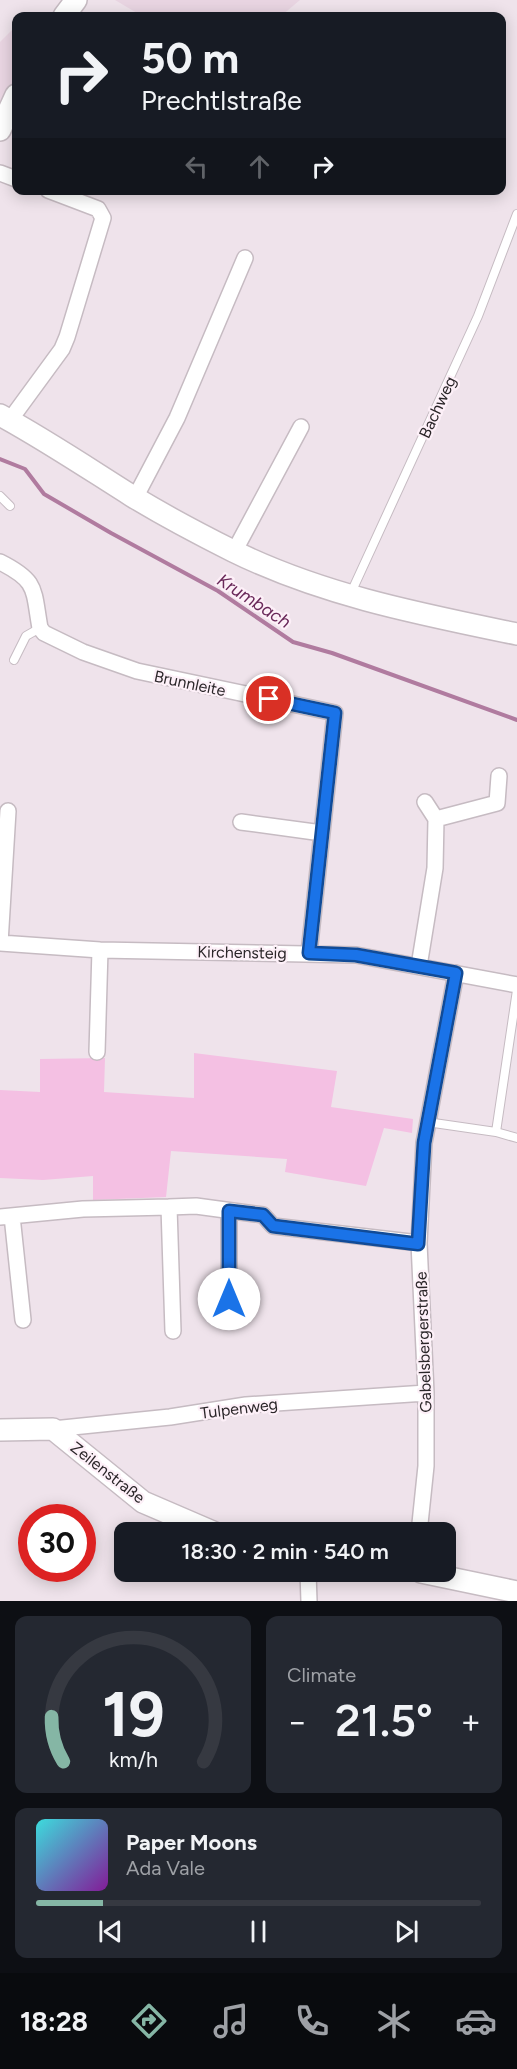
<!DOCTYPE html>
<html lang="en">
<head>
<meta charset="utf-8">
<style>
  :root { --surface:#171b24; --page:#242831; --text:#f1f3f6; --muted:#9ea1a6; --line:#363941; --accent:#85b6a5 }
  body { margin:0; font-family:Figtree,sans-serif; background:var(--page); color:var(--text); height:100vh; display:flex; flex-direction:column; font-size:22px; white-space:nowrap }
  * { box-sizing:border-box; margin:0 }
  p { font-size:20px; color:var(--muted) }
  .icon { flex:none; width:33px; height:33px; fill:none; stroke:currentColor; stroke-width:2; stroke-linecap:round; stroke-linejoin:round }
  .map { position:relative; height:1601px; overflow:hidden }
  .sheet { display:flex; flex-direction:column; gap:15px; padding:15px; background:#0d0f14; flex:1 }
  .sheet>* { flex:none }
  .banner { position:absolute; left:12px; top:12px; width:494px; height:183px; border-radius:12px; box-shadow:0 3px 15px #0003; background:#171b24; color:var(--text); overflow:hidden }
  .speed { position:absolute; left:18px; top:1504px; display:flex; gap:12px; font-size:30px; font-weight:700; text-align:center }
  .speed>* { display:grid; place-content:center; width:78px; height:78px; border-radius:50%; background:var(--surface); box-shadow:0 3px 15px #0003; line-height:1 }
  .speed .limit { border:9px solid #d22; background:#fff; color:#111 }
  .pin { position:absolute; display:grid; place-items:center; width:51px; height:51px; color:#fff; margin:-26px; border:3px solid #fff; border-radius:50%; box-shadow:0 2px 6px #0007 }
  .me { position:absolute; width:66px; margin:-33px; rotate:0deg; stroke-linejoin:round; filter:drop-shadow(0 0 4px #0008) }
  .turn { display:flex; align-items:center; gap:21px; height:126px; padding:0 30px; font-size:27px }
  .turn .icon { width:78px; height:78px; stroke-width:2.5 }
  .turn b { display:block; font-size:42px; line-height:51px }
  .lanes { display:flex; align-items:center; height:57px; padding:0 30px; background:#0003; justify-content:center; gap:30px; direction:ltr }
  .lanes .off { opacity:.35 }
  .big { font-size:45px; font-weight:600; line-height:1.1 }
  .sheet .widget { flex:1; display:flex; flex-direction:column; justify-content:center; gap:9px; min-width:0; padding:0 21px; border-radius:12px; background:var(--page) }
  .sheet .dial { align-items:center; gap:0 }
  .dial svg { height:156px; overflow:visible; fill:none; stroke:var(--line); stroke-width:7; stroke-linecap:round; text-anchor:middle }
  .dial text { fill:var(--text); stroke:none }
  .song { display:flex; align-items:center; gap:18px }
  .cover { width:72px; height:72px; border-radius:9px; background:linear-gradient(135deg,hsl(180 70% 55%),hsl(290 70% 35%)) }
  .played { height:6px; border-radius:3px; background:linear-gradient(90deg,var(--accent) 15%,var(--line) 15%) }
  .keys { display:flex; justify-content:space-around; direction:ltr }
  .heat { display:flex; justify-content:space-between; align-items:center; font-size:33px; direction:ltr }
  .sheet .tiles { flex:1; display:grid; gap:15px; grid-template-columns:1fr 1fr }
  .widget:last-child { grid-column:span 2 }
  .trip { position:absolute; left:114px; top:1522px; width:342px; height:60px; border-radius:12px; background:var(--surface); box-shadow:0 3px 15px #0003; font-weight:600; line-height:60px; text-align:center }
  .menu { display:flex; height:96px; justify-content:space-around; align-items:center; background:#090b0e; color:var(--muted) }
  .menu .icon { width:42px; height:42px }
  .menu .selected { color:var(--accent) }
  .menu b { font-size:27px; color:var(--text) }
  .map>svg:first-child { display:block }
  .built { fill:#e9d5e2 }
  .green { fill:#f4c0e3 }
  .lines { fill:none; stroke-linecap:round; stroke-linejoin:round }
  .stream { stroke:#b07b9f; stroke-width:4 }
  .lane-casing { stroke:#c6bbc2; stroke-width:10 }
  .street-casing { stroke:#c6bbc2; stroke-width:18 }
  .secondary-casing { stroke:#c6bbc2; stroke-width:24 }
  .lane { stroke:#fff; stroke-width:8 }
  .street { stroke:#fff; stroke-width:15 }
  .secondary { stroke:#fff; stroke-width:21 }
  .route-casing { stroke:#114b97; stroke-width:15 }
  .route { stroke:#1a73e8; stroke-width:10 }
  .labels { text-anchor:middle; stroke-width:4.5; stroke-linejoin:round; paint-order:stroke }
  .street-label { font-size:16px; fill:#2b2629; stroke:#fdf0f8 }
  .water-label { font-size:18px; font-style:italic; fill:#6a295a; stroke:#fdf0f8 }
</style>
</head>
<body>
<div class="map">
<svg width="517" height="1601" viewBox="0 0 517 1601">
  <rect width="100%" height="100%" fill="#efe3eb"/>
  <path class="built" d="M115 0H300L281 16H142Z
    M16 26V78L0 112V42Z"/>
  <path class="green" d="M194 1053 337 1071 331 1107 413 1119 412 1133 384 1128 366 1186 285 1172 287 1159 171 1151 166 1197 93 1200V1176L43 1180 0 1178V1090L40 1092V1059L105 1058 104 1092 194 1098Z"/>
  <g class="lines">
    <path class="stream" d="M0 459 25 469 44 494 111 533 218 591 293 642 332 653 517 720"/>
    <g class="lane-casing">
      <path id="lane" d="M0 496 10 506
        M350 595 478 316 517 214
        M14 660 26 636 40 628
        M427 1122 496 1132 517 990
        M496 1132 517 1138"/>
    </g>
    <g class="street-casing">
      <path id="street" d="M0 173 16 179
        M10 420 62 349 67 337 103 218 98 209 48 190
        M135 498 177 418 245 258
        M234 552 301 427
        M0 562C38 581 33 589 40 628L44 633 83 652 137 671 335 713 309 953
        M436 819 497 803 499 776
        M241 822 322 833
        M0 943 100 950 356 955 517 985
        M0 943 8 811
        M419 966 435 868 436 819 425 802
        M97 1052 100 950
        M169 1207 173 1331
        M229 1211V1299
        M12 1216 23 1320
        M0 1217 83 1209 169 1207 196 1206 263 1215 273 1226 419 1243
        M53 1429 170 1417 246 1405 426 1393
        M419 1533 426 1466V1393L419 1243 424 1143 456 973
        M308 1572 309 1601"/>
    </g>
    <g class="secondary-casing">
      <path id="secondary" d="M64 16 76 0
        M0 130 16 95
        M0 415C46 440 89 469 132 496 165 516 199 534 233 551 322 595 420 614 517 634
        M0 1430 53 1429 143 1502 215 1533
        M421 1572 517 1592"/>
    </g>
    <use href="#lane" class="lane"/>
    <use href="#street" class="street"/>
    <use href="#secondary" class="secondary"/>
  </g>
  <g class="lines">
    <g class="route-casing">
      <path id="route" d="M229 1299V1211L263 1215 273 1226 418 1244 424 1143 456 973 356 955 309 953 335 713 269 699"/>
    </g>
    <use href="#route" class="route"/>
  </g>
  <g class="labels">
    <g class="street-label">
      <text transform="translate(437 407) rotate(-65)" y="6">Bachweg</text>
      <text transform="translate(190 683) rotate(12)" y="6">Brunnleite</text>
      <text transform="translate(242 952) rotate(1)" y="6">Kirchensteig</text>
      <text transform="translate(423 1342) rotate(-92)" y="6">Gabelsbergerstraße</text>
      <text transform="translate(239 1408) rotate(-7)" y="6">Tulpenweg</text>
      <text transform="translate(108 1472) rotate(38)" y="6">Zeilenstraße</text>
    </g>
    <g class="water-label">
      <text transform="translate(254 601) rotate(33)" y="6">Krumbach</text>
    </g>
  </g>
</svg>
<div class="speed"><div class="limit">30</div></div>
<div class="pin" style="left:269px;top:699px;background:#d93025"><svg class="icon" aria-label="arrive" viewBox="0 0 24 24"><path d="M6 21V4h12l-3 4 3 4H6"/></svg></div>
<svg class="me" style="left:229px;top:1299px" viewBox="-20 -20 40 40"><circle r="19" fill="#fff"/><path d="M0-13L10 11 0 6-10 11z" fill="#1a73e8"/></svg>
<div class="trip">18:30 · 2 min · 540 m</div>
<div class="banner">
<div class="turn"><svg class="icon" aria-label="right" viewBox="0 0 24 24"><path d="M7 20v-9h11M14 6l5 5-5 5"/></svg><div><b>50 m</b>Prechtlstraße</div></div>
<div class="lanes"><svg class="icon off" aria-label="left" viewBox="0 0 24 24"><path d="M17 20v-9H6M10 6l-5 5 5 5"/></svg><svg class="icon off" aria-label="ahead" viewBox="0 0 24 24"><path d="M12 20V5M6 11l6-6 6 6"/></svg><svg class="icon" aria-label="right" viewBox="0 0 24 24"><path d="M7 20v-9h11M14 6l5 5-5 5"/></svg></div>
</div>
</div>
<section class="sheet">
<div class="tiles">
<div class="widget dial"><svg viewBox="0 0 100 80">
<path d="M14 69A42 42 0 1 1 86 69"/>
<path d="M14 69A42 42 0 0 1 8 46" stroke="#85b6a5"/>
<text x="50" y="56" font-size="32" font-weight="700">19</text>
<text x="50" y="72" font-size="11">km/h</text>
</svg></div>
<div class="widget"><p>Climate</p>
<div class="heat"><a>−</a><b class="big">21.5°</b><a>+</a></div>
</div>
<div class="widget">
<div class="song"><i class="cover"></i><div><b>Paper Moons</b><p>Ada Vale</p></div></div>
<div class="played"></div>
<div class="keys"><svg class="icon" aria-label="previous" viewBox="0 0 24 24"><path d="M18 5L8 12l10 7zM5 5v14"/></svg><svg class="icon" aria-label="pause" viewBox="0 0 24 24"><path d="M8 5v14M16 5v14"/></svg><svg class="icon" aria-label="next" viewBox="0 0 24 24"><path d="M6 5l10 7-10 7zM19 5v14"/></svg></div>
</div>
</div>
</section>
<nav class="menu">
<b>18:28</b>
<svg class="icon selected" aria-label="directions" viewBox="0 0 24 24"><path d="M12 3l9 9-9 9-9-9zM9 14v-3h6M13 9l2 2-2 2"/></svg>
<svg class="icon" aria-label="music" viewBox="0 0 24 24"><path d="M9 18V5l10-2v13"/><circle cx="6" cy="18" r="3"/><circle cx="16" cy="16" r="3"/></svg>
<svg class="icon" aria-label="phone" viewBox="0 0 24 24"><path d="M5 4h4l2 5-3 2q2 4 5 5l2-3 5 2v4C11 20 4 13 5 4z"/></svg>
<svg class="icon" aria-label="climate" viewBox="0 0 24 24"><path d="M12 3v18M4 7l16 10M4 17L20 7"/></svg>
<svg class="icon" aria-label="car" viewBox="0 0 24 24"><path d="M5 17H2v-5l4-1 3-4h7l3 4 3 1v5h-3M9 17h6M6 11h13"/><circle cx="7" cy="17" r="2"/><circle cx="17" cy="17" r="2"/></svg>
</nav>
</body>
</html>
